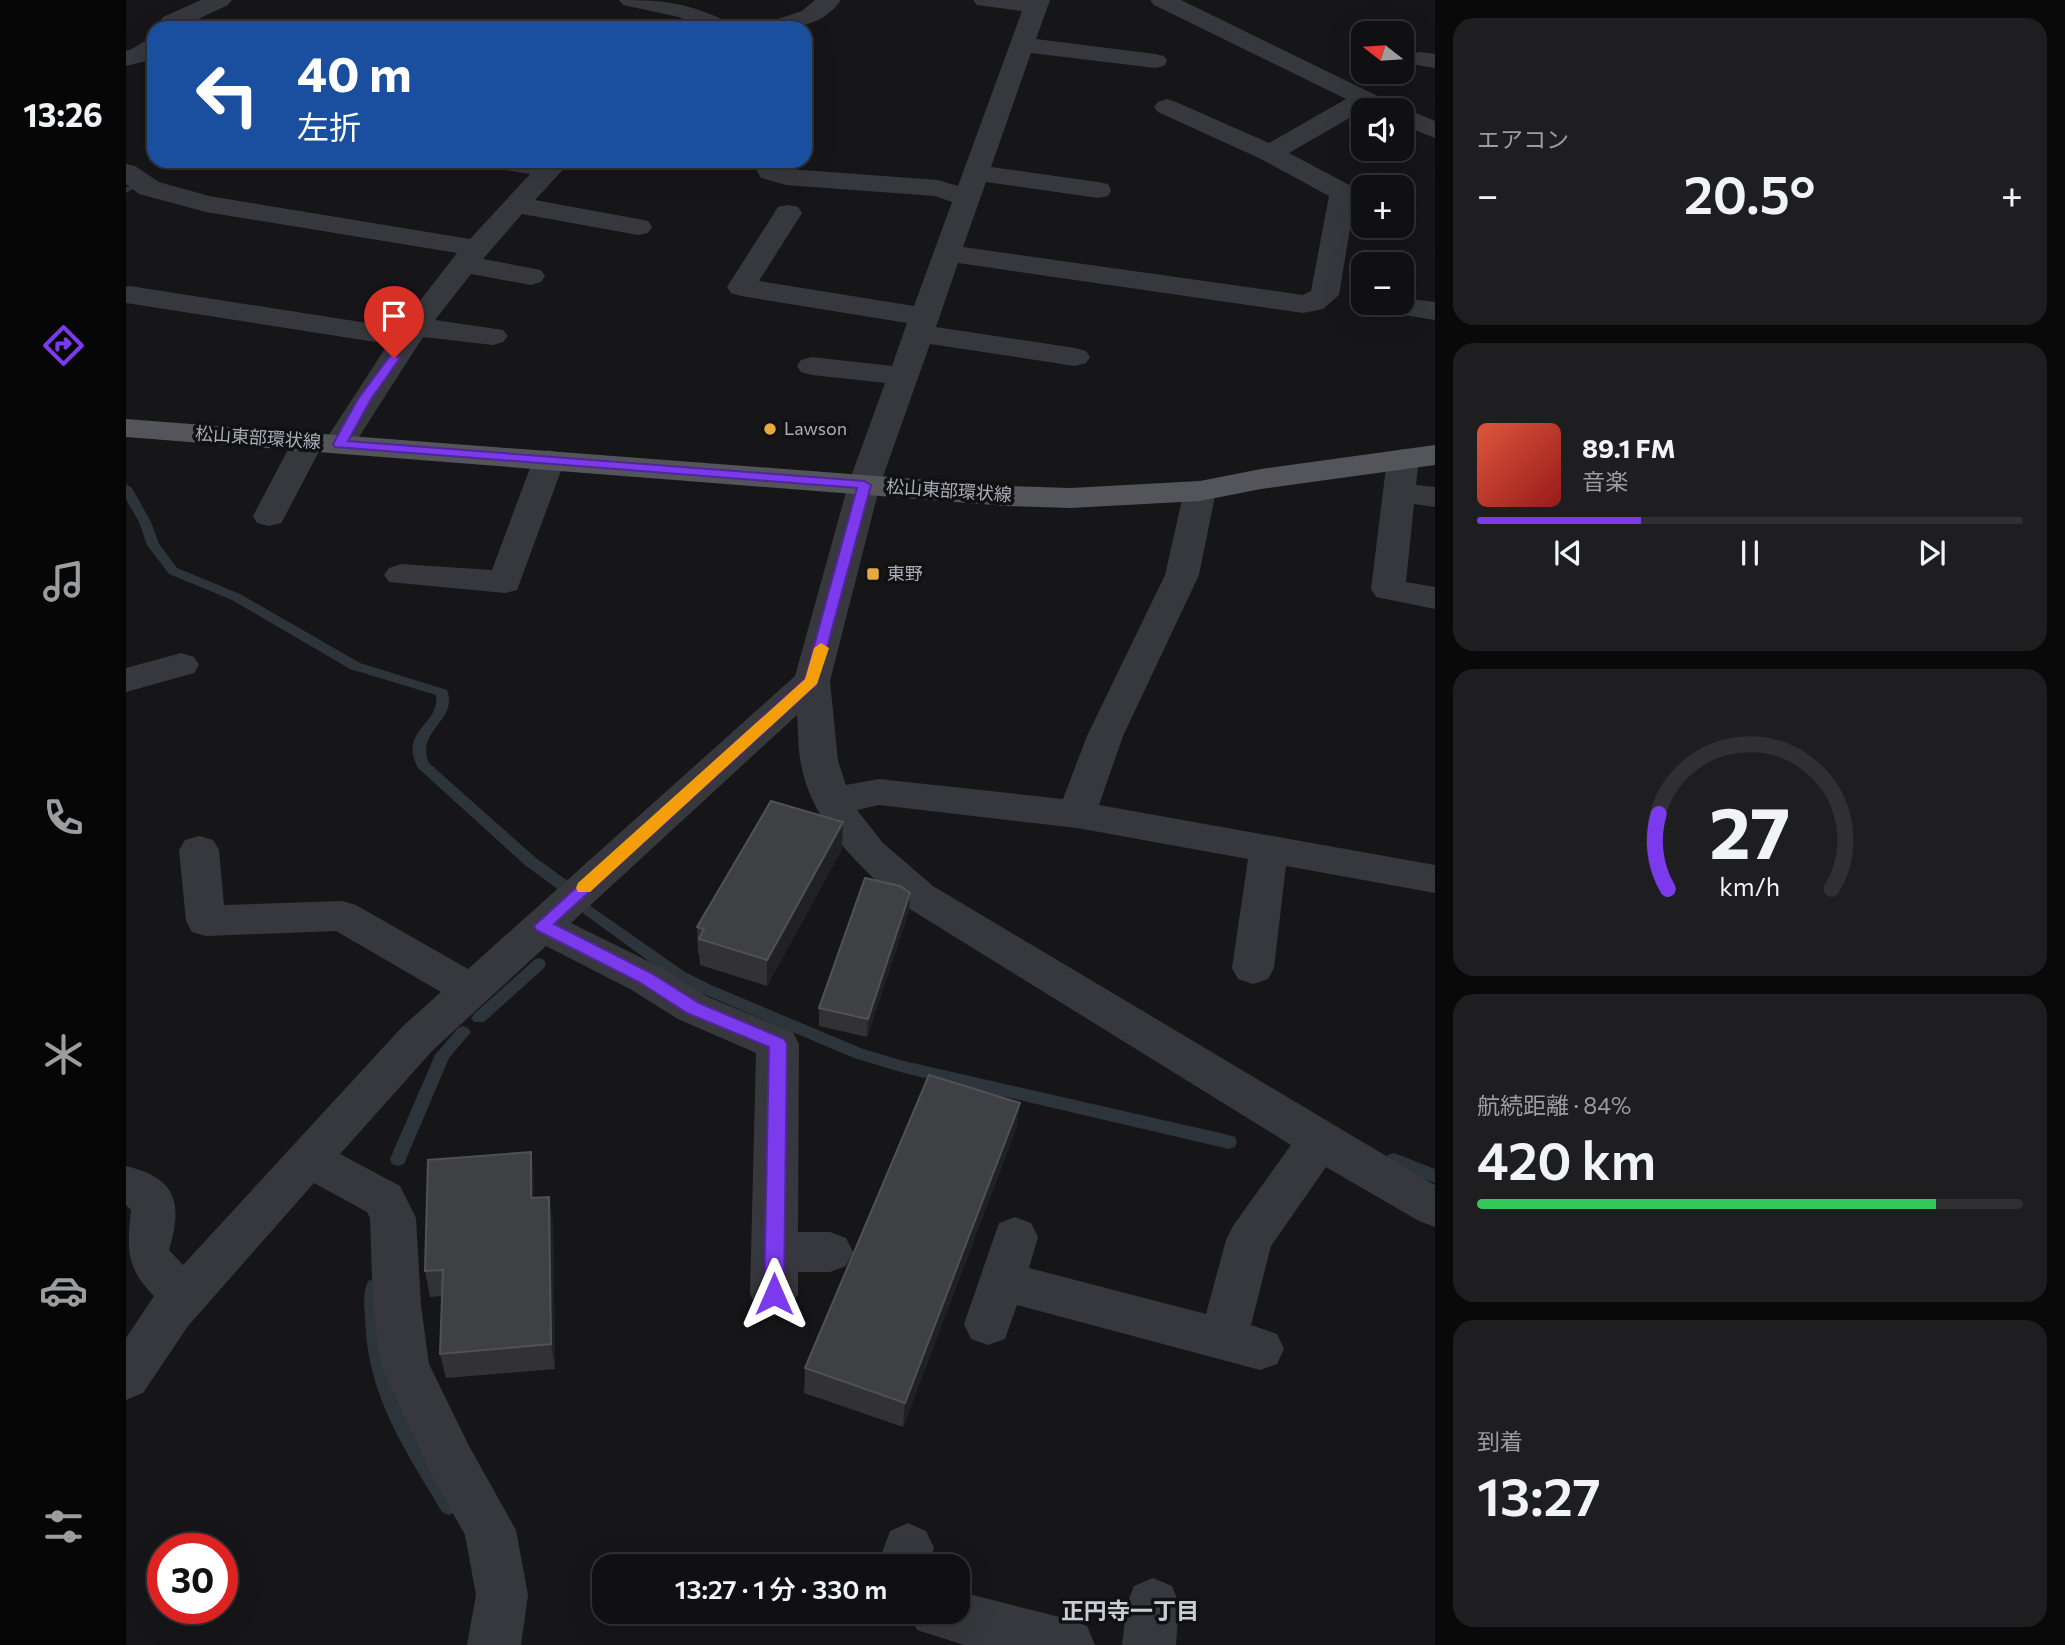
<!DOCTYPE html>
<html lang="ja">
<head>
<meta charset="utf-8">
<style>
  :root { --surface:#101012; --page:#1e1e20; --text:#f1f3f6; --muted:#9c9d9f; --line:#303032; --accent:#7c3aed }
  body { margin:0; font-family:Commissioner,"Noto Sans JP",sans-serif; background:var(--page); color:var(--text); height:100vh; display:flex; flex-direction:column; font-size:26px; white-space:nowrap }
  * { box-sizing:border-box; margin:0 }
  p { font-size:23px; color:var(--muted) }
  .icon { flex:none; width:38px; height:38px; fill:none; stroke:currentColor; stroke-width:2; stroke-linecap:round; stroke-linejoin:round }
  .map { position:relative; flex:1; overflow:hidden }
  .details { display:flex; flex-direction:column; gap:18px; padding:18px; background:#09090a; width:630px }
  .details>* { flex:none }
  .guide { position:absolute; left:21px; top:21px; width:665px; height:147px; border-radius:21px; box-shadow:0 7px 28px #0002,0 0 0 2px var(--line); background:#1a4fa0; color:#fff; overflow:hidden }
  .needle { width:46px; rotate:287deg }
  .buttons { position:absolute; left:1225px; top:21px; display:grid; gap:14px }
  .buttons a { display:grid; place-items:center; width:63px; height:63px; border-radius:14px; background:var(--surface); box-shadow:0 7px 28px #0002,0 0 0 2px var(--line); font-size:35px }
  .speed { position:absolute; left:21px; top:1533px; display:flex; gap:14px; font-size:35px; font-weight:700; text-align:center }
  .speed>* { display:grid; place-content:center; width:91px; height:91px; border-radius:50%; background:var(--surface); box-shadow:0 7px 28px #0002,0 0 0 2px var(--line); line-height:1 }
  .speed .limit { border:10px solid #d22; background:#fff; color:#111 }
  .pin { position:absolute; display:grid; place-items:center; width:60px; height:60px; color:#fff; margin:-72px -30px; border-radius:50% 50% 50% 0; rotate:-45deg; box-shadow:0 0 7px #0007 }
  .pin .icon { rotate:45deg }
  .me { position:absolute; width:77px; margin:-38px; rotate:0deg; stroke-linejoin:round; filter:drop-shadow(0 0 5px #0008) }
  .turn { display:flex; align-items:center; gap:24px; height:147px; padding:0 35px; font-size:32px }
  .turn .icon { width:91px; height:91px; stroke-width:2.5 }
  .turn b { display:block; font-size:49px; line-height:60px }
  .big { font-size:52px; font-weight:600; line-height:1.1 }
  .details .widget { flex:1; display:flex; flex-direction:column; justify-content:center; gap:10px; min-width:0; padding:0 24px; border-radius:21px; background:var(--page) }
  .details .dial { align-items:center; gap:0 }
  .dial svg { height:182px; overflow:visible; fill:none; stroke:var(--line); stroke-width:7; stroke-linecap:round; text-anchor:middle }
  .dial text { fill:var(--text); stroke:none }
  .song { display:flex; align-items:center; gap:21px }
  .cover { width:84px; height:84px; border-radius:10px; background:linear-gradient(135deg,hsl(10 70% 55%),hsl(0 70% 35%)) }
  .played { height:7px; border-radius:4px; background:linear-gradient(90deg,var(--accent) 30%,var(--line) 30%) }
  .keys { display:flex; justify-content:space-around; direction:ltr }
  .heat { display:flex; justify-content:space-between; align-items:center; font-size:38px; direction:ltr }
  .charge { height:10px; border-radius:5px; background:linear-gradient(90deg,#34c759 84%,var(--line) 0) }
  .trip { position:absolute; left:466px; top:1554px; width:378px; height:70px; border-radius:21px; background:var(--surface); box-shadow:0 7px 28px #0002,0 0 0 2px var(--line); font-weight:600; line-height:70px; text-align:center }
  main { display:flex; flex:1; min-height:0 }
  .tabs { display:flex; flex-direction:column; width:126px; justify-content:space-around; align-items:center; background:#060607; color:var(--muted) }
  .tabs .icon { width:49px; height:49px }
  .tabs .on { color:var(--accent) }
  .tabs b { font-size:32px; color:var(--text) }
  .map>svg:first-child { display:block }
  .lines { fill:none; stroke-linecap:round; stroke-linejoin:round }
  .stream { fill:#2d353b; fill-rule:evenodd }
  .street { fill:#37383d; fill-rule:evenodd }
  .primary { fill:#53555b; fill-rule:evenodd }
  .wall { fill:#323236 }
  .shaded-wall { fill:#212124 }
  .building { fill:#3f4044; stroke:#4f5156; stroke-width:2 }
  .route { fill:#7c3aed; stroke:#51269a; stroke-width:2 }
  .slow { fill:#f59e0b }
  .poi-dot { fill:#e7aa3f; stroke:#111113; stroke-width:2.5 }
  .labels { text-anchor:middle; stroke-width:7; stroke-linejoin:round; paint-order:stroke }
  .poi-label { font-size:18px; fill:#a9aeb7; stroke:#111113; text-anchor:start }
  .street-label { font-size:18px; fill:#a9aeb7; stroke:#111113 }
  .near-neighbourhood-label { font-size:23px; font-weight:bold; fill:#caccd3; stroke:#111113 }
</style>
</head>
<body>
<main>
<nav class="tabs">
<b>13:26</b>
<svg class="icon on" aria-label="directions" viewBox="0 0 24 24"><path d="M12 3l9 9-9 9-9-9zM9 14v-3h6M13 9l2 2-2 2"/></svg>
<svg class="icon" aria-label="music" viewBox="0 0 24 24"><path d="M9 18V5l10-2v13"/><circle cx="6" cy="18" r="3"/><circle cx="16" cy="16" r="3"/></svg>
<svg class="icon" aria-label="phone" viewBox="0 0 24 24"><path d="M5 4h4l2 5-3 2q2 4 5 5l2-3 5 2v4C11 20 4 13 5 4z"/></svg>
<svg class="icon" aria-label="climate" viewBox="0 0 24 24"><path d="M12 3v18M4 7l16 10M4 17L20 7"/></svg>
<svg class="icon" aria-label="car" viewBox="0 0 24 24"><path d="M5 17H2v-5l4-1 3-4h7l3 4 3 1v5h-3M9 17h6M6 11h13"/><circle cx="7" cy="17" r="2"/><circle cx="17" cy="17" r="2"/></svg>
<svg class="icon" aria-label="filters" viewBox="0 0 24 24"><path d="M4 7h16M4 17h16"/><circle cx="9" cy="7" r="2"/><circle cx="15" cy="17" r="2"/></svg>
</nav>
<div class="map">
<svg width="1309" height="1645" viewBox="0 0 1309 1645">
  <rect width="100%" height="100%" fill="#161618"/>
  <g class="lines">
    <path class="stream" d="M0 187H5L7 189 0 193Z
      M0 484 6 488 25 522 33 544 51 568 114 594 234 663 321 690C333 720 289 730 303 763L410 858 443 882 445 886 443 890H433L400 866 292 768C272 730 314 726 310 695L224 669 106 600 43 574 21 545 13 522 0 499Z
      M463 905 559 972 585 985 737 1049 778 1061 1103 1135 1109 1137 1111 1142 1109 1147 1103 1149 778 1073 728 1058 575 993 549 980 458 914 456 910 458 906Z
      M413 958 418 960 420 964 418 968 358 1022H348L345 1018 348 1014 408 960Z
      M337 1026 342 1028 345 1032 323 1058 278 1164 272 1166 266 1164 264 1159 309 1055 332 1028Z
      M1268 1153 1309 1169V1183L1262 1165 1260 1160 1262 1155Z
      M248 1279 254 1281 257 1286C253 1354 266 1392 299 1450 310 1469 324 1486 332 1506L330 1512 323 1515 316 1512C278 1448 241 1395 239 1318 238 1306 237 1292 242 1281Z"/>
    <path class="street" d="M75 0H106L102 5 53 28H29L37 17Z
      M493 0C542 0 561 3 605 23L609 28H578L553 17 497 5Z
      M689 0H715C695 28 667 28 636 28L640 23 676 11Z
      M847 0H924L910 39 1029 54 1038 56 1041 61 1038 66 1029 68 905 53 865 167 972 182 982 184 985 190 982 196 972 198 860 182 837 247 1177 295 1185 291 1203 196 1135 159 1032 112 1028 107 1032 102 1041 99 1050 102 1143 143 1220 99 1028 5 1024 0H1055L1270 105 1273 109 1285 111 1309 121V138L1276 125V110L1239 109 1163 153 1227 187 1230 193 1213 295 1197 309 1177 313 832 263 810 327 949 348 960 351 964 357 960 363 949 366 804 344 754 485 704 681 712 761 720 785 753 779 937 799 961 736 1039 575 1058 491 1063 484 1074 481 1085 484 1090 491 1073 575 997 736 973 805 1309 865V893L1160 866 1148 968 1142 979 1127 984 1112 979 1106 968 1122 859 951 828 753 805 731 810 757 843 807 886 1309 1185V1227L1293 1221 1200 1167 1145 1246 1125 1325 1151 1334 1158 1349 1151 1364 1134 1370 891 1305 879 1339 862 1345 845 1339 838 1324 873 1223 889 1217 905 1223 912 1237 903 1268 1080 1314 1100 1240 1107 1226 1165 1145 779 906C733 866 684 823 674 759 672 744 672 730 671 715L445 923 534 967 582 997 667 1032 673 1044 672 1232H704L720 1238 727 1252 720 1266 704 1272H672V1294L665 1308 648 1314 631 1308 624 1294 630 1053 552 1019 504 989 420 946 307 1050 214 1154 274 1186 290 1218 295 1305 303 1364 343 1446 390 1530 402 1595 395 1645H341L350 1595 339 1535 307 1478 255 1365 247 1305 244 1218 241 1212 188 1183 62 1326 17 1393 0 1400V1338L28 1296C0 1268 1 1250 5 1210L0 1205V1166C51 1178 57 1203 43 1250L57 1265 277 1026 315 992 210 931 80 936 66 932 60 921 53 850 59 840 73 836 87 840 93 850 98 905 216 901 230 905 342 969 669 676 722 485 759 383 686 375 675 372 671 366 675 360 686 357 766 366 781 323 615 296 605 293 601 287 652 207 662 205 672 207 676 213 633 281 788 306 826 202 809 196 660 185 635 178 625 161H651L654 167 662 169 812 180 832 186 896 11 851 5Z
      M28 38V59L0 66V51C11 48 17 40 28 38Z
      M1294 52 1309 54V68L1285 64 1282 59 1285 54Z
      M358 161H445L409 200 512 219 522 221 526 227 522 233 512 235 396 214 357 259 415 270 419 276 415 282 405 285 345 274 309 320 377 330 382 336 377 342 367 345 297 337 224 451 213 453 202 451 197 444 262 344 0 303V287L4 286 273 328 331 253 80 212 13 194 0 184V164L9 166 33 182 83 196 344 239 404 174 362 167Z
      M1276 298 1309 302V320L1241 309 1237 303H1276Z
      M182 433 193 435 198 442 159 516 155 523 143 526 131 523 127 516 166 442 171 435Z
      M1277 449 1288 452 1293 459 1290 485 1309 487V507L1288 504 1280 582 1309 587V609L1250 597 1245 589 1261 459 1266 452Z
      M423 450 434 453 439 460 391 590 379 593 263 582 258 575 263 568 275 564 366 570 407 460 412 453Z
      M55 653 68 657 73 665 68 673 0 692V668Z
      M782 1523 800 1531 808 1548 803 1566H751L764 1531Z
      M1027 1578 1046 1586 1053 1604 1050 1645H996L1001 1604 1008 1586Z
      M831 1591 942 1619 961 1626 969 1645H838L791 1630 784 1612H831Z"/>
    <path class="primary" d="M0 419 881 486 944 488 1074 481 1135 469 1309 445V465L1135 489 1074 501 944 508 881 506 0 437Z"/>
  </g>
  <path class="wall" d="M716 849 641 986 574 965 573 954 572 953 571 927Z
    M783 911 741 1037 693 1026V1008Z
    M894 1103 890 1129 777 1427 678 1393 679 1368Z
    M405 1152 408 1178V1198L427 1222 429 1369 320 1378 314 1354 316 1296 304 1297 299 1271Z"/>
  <path class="shaded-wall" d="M717 822 716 849 641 986V960Z
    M784 893 783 911 741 1037 742 1019Z
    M894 1103 890 1129 777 1427 779 1403Z
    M405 1152 408 1178 409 1224 405 1198Z
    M423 1197 427 1222 429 1369 425 1344Z"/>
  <path class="building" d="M645 801 717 822 641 960 573 939 578 929 571 927Z
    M739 878 774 886 784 893 742 1019 693 1008Z
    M803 1075 894 1103 779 1403 679 1368Z
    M405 1152V1198L423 1197 425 1344 314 1354 317 1270 299 1271 302 1160Z"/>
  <path class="route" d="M268 355 274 358 245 399 222 441 738 481 745 485 691 684 428 924 525 973 573 1003 658 1039 661 1044 658 1294 655 1300 648 1302 641 1300 638 1294 643 1047 561 1013 513 982 410 930 408 926 679 679 731 488 209 447 207 444 232 399 264 356Z"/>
  <path class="slow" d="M695 643 703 648 691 684 464 892H452L450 888 452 883 679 679 688 648Z"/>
  <g class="poi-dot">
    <circle cx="644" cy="429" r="7"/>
    <rect x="740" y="567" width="14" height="14" rx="3.5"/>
  </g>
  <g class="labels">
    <g class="poi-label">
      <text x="658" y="435">Lawson</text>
      <text x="761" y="580">東野</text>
    </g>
    <g class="street-label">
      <text transform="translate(132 438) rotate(4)" y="6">松山東部環状線</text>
      <text transform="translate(823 491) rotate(4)" y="6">松山東部環状線</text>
    </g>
    <g class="near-neighbourhood-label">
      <text x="1004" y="1619">正円寺一丁目</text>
    </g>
  </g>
</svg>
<div class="buttons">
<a><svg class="needle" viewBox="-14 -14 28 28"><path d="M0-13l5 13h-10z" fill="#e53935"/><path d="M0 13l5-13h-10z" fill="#9c9d9f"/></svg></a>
<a><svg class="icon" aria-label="sound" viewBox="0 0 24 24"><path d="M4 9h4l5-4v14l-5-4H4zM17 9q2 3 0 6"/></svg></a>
<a>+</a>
<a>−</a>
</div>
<div class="speed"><div class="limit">30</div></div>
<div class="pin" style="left:268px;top:358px;background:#d93025"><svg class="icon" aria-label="arrive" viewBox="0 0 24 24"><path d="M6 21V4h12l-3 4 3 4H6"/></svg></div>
<svg class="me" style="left:648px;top:1294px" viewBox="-20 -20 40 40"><path d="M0-17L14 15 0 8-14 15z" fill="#7c3aed" stroke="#fff" stroke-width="4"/></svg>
<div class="trip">13:27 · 1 分 · 330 m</div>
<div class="guide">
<div class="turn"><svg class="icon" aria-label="left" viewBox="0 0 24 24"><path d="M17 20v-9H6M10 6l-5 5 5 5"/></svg><div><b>40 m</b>左折</div></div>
</div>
</div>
<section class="details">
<div class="widget"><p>エアコン</p>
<div class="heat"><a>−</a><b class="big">20.5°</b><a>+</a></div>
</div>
<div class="widget">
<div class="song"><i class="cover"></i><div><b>89.1 FM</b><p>音楽</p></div></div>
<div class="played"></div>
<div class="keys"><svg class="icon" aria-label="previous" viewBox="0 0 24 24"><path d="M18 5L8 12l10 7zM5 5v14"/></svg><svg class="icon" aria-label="pause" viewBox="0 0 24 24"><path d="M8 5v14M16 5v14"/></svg><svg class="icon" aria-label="next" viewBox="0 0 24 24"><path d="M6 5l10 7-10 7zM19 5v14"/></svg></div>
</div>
<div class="widget dial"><svg viewBox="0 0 100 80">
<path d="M14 69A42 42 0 1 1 86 69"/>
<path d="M14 69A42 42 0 0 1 10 36" stroke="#7c3aed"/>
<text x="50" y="56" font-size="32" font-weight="700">27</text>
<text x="50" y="72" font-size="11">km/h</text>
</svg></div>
<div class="widget"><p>航続距離 · 84%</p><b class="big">420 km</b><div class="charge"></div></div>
<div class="widget"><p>到着</p><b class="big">13:27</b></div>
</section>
</main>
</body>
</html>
